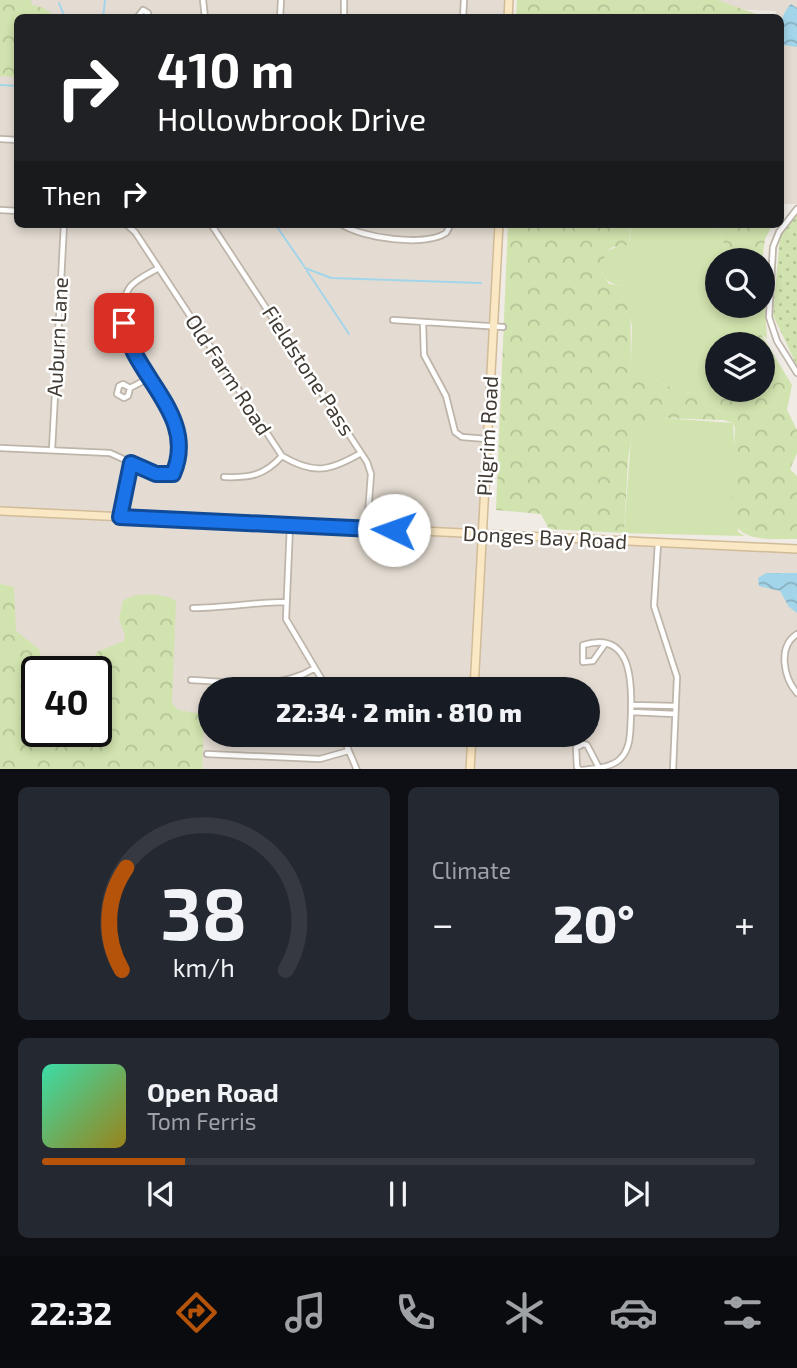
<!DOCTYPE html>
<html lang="en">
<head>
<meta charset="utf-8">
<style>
  :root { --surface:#171b24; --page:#242831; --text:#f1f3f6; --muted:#9ea1a6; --line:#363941; --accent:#b45309 }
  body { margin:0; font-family:"Exo 2",sans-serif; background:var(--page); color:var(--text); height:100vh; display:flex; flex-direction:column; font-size:26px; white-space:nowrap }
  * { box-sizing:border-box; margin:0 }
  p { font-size:23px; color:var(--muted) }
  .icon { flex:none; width:38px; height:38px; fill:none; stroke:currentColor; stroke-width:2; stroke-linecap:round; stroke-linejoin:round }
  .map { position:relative; height:769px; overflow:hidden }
  .sheet { display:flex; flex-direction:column; gap:18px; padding:18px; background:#0d0f14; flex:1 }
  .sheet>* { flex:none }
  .guide { position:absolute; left:14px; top:14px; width:770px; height:214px; border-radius:10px; box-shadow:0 4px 10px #0003; background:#202124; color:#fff; overflow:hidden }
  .buttons { position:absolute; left:705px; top:248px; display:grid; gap:14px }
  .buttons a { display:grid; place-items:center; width:70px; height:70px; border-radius:50%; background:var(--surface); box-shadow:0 4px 10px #0003; font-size:35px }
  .speed { position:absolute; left:21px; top:656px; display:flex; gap:14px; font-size:35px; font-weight:700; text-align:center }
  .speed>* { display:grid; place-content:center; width:91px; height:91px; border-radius:50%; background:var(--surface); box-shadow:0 4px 10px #0003; line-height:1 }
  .speed .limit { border:4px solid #111; border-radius:10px; background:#fff; color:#111 }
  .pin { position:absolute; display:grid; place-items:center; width:60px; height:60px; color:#fff; margin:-30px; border-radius:14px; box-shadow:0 4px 10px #0006 }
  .me { position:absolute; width:77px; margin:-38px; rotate:273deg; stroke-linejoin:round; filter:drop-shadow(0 0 5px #0008) }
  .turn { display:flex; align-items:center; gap:24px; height:147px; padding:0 28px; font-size:32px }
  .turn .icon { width:91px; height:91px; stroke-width:2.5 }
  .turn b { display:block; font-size:49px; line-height:60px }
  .then { display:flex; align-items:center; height:66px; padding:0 28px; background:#0003; gap:14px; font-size:26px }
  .big { font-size:52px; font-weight:800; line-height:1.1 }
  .sheet .tile { flex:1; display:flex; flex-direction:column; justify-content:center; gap:10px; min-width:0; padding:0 24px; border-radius:10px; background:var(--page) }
  .sheet .dial { align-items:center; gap:0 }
  .dial svg { height:182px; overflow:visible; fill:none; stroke:var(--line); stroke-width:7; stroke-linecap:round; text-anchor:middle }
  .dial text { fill:var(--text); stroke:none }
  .song { display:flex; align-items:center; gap:21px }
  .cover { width:84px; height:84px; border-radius:10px; background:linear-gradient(135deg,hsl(160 70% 55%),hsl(50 70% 35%)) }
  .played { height:7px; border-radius:4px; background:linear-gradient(90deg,var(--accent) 20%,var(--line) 20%) }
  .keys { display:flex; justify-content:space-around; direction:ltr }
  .heat { display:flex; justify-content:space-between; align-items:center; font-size:38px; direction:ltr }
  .sheet .tiles { flex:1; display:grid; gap:18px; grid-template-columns:1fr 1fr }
  .tile:last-child { grid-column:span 2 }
  .trip { position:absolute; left:198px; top:677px; width:402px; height:70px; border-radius:35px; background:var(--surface); box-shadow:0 4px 10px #0003; font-weight:800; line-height:70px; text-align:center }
  .tab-bar { display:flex; height:112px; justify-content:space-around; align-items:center; background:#090b0e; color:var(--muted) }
  .tab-bar .icon { width:49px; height:49px }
  .tab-bar .on { color:var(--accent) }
  .tab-bar b { font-size:32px; color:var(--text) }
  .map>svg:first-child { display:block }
  .residential { fill:#e4dcd2; fill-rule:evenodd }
  .grass { fill:#d1e3ae }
  .forest { fill:url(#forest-crowns) }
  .park { fill:url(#park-dots) }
  .water { fill:url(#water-waves) }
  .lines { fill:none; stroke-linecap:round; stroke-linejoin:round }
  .stream { stroke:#a3d5ea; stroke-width:2 }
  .street-casing { stroke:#beb5aa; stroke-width:8 }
  .secondary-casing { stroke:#d1bb98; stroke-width:10 }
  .street { stroke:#fff; stroke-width:4.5 }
  .secondary { stroke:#fae7c3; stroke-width:7 }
  .route-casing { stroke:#114b97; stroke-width:18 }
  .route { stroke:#1a73e8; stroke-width:12 }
  .labels { text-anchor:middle; stroke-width:5; stroke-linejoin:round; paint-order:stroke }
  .street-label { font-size:21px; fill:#423b34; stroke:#fff }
</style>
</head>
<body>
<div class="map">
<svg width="797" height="770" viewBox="0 0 797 770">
  <defs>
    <pattern id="forest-crowns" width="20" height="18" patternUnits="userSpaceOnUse" patternTransform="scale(1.75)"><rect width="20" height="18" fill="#d1e3ae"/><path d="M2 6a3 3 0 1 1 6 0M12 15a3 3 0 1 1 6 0" fill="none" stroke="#b5c496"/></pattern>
    <pattern id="park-dots" width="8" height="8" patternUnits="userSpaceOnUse" patternTransform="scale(1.75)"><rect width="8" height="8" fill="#d1e3ae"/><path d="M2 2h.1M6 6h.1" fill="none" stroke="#b5c496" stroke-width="1.8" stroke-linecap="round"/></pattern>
    <pattern id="water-waves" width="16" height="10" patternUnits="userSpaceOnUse" patternTransform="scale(1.75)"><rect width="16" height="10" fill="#a3d5ea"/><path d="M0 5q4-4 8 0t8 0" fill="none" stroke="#86aebe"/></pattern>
  </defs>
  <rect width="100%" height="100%" fill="#f0ebe4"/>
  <path class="residential" d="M0 0H505L504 18H18V224H494L472 689 210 690V735H470L468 769H0ZM37 672H96V732H37Z
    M540 0H797V204H781L780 18 776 17V11Z
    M483 535 797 549V769L470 770 472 735H588V690L474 689Z"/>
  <path class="grass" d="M631 224H718L725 247 738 253 743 261H718V306H763V281L767 339 759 332 721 341C704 365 716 375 705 393 676 396 654 378 631 363L632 327 625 286C603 285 598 272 605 252L630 241Z
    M661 418 733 423 738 532 745 536 620 533 624 532 631 440 637 430Z"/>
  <path class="forest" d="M0 0H31L32 5 44 8 56 17 18 18 17 77 0 76Z
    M517 0H717L765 17H516Z
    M508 224H631L629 245 613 247 605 252 602 272 609 284 625 286 630 291 631 363C654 378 676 396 705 393 715 377 706 361 718 345V390H763V345H718L736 335 760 332 792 385 787 410 797 430V453L790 469 797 476V539C770 538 737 545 731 512L735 428 733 423 724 420 661 418 637 430 631 440 628 460 624 533 549 529 541 514 496 510Z
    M718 224H773L765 239 762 261H743L738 253 725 247Z
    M0 584 14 587 16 631 39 649 45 672H37V732H96L100 699 96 672 90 671 97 652 124 641 125 635 119 619 123 601C134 592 164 593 176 601L172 703 178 710 201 714 204 721 202 769H0Z"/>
  <path class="park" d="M797 215V366L773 315 780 236Z"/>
  <path class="water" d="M791 4 797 8V47L783 45C778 32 781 13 791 4Z
    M766 573H797V613L789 607 780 591 759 586 758 578Z"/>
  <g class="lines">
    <path class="stream" d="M59 3 65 18
      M103 18 105 0
      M0 85 18 86
      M275 224 304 266
      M305 268 331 278 481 283
      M307 271 349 334"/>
    <g class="street-casing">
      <path id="street" d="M203 0 205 18
        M137 18 143 10 148 13 147 18
        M280 18 281 0
        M344 18V0
        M463 18 464 0
        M0 139 18 140
        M797 209 779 232 773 247 769 317 777 341 797 373
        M0 210 18 211
        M126 224 135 232 282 456C314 475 330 471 361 453
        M211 224 367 462 371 474 367 528
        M341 224C361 238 425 247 446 233L451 224
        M393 320 503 327
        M423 323 424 355 446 396 455 432 462 437 487 439
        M130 388 123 384 119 386 117 394 124 398 128 396 130 388 149 378
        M0 448 110 453 156 474H173C201 411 123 373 124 313 124 304 124 295 130 287 137 279 148 274 157 269
        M52 450 64 224
        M224 477C249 478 264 476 282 456
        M120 516 131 463
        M290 525 286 619 328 690
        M658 543 654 606 677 677 673 770
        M193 608C225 608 255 602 286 602
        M797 634C777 647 784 678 797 693
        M191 680C234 682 278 691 315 668
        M631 705 675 706
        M631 712 675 714
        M342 735 357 770
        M207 754 320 759 348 751
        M580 770 577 767 576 748 583 744 587 745 598 766
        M582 770C594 768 610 768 619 760 632 749 630 729 631 714 632 682 632 630 583 645V662L593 661 605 644"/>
    </g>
    <g class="secondary-casing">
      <path id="secondary" d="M508 18 509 0
        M0 511 797 549
        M474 690 499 224
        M470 770 472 735"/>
    </g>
    <use href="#street" class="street"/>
    <use href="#secondary" class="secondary"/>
  </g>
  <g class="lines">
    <g class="route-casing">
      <path id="route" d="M124 323C132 376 199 415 173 474H156L131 463 120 517 394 530"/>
    </g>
    <use href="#route" class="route"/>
  </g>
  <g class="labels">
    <g class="street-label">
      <text transform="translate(58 337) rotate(-87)" y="7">Auburn Lane</text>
      <text transform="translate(308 371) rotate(57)" y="7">Fieldstone Pass</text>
      <text transform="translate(228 375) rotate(57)" y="7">Old Farm Road</text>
      <text transform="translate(488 436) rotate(-87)" y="7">Pilgrim Road</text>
      <text transform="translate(545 538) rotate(3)" y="7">Donges Bay Road</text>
    </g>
  </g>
</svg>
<div class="buttons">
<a><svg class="icon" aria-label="search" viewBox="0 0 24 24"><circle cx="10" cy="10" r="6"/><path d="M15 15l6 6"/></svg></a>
<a><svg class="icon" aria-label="layers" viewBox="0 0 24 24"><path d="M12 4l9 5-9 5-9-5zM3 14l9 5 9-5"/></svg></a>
</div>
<div class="speed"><div class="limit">40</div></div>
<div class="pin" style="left:124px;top:323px;background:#d93025"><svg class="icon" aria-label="arrive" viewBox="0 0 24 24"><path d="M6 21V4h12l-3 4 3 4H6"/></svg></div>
<svg class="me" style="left:394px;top:530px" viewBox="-20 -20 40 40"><circle r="19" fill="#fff"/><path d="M0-13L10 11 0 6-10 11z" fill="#1a73e8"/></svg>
<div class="trip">22:34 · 2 min · 810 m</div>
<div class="guide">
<div class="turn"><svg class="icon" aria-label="right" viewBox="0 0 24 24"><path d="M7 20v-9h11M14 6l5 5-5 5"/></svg><div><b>410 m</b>Hollowbrook Drive</div></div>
<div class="then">Then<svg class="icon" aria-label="right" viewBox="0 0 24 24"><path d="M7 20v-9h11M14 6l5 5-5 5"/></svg></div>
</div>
</div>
<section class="sheet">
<div class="tiles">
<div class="tile dial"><svg viewBox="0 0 100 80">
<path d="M14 69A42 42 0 1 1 86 69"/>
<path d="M14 69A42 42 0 0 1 16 24" stroke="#b45309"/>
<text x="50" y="56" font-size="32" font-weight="700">38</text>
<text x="50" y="72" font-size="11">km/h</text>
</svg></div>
<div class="tile"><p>Climate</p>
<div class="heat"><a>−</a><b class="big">20°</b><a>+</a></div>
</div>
<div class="tile">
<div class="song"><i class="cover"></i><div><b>Open Road</b><p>Tom Ferris</p></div></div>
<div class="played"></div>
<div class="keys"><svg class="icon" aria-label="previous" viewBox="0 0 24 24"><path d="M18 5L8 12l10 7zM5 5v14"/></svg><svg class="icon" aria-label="pause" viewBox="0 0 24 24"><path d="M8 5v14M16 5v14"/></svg><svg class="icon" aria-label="next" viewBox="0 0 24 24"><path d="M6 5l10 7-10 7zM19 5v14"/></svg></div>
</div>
</div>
</section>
<nav class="tab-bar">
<b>22:32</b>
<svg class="icon on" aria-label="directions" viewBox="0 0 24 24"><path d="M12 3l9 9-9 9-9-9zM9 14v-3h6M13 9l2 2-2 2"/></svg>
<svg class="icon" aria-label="music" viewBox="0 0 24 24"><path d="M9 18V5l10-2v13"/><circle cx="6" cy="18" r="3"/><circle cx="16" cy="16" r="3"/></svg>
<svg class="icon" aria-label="phone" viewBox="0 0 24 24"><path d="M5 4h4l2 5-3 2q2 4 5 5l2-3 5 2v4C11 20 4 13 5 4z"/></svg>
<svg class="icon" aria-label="climate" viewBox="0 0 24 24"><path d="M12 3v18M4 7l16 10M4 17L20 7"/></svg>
<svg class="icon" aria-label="car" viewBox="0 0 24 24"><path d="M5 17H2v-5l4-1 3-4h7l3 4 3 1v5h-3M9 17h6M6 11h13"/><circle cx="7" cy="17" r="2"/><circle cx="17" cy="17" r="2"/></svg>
<svg class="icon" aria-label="filters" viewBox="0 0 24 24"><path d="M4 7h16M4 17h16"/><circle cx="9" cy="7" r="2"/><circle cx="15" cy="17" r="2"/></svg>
</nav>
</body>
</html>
